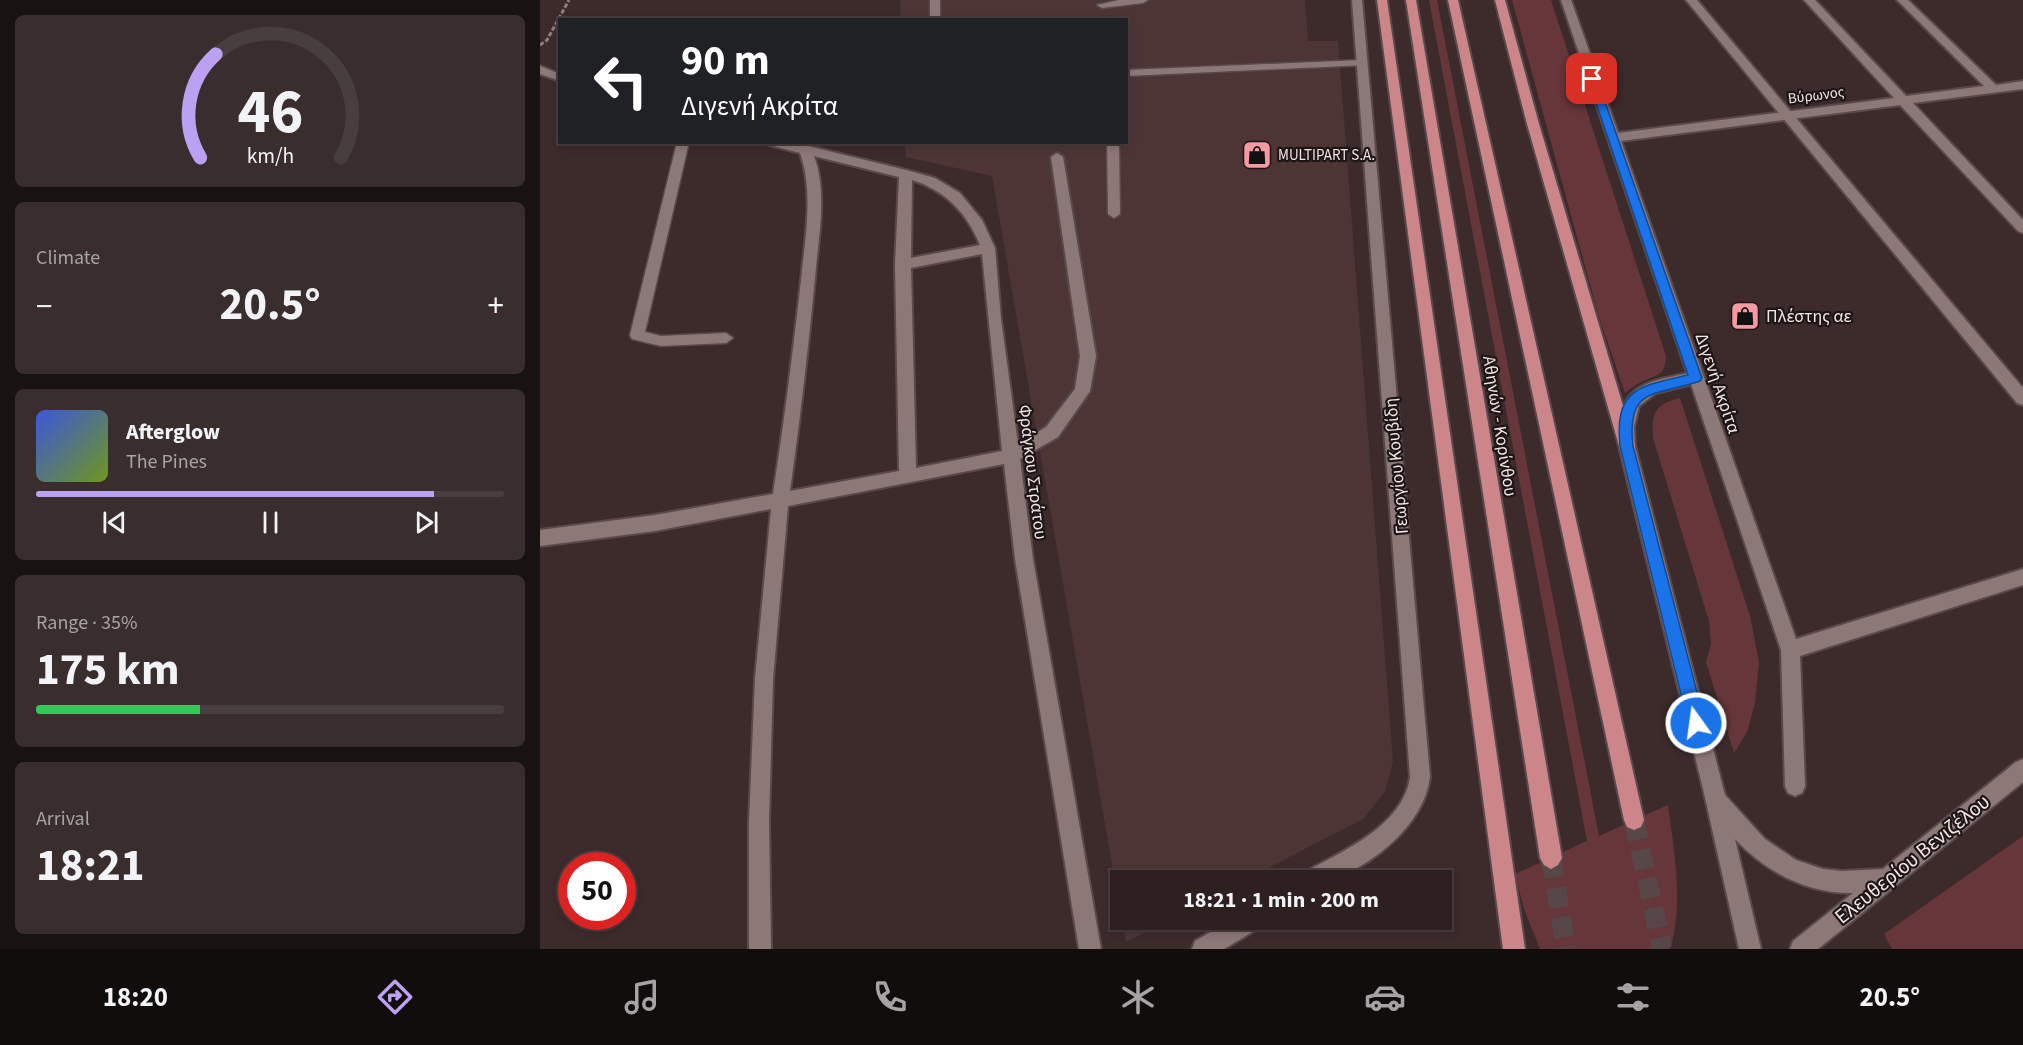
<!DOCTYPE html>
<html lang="en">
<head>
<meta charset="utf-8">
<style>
  :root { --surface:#2e2021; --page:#3a2d2e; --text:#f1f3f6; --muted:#a7a3a5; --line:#493e3f; --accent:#bca0f2 }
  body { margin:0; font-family:"Source Sans 3",sans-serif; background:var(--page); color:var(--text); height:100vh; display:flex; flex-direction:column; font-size:22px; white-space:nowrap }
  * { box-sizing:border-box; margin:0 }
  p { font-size:20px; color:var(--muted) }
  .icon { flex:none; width:33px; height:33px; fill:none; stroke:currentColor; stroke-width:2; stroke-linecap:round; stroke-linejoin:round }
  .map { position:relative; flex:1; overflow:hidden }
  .details { display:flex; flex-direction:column; gap:15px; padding:15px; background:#191212; width:540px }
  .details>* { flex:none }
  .banner { position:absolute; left:18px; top:18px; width:570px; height:126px; border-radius:0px; box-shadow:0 3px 9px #0003,0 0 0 2px var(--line); background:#202124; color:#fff; overflow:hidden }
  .speed { position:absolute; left:18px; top:852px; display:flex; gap:12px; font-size:30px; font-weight:700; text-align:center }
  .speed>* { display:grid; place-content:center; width:78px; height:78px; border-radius:50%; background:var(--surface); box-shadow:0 3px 9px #0003,0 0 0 2px var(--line); line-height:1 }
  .speed .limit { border:9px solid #d22; background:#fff; color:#111 }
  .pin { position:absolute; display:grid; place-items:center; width:51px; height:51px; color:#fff; margin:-26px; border-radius:12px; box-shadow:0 3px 9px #0006 }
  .me { position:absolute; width:66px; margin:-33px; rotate:346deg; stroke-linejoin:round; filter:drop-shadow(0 0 4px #0008) }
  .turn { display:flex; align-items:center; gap:21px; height:126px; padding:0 24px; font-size:27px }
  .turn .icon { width:78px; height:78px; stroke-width:2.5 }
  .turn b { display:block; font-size:42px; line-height:51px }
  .big { font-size:45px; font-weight:700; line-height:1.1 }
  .details .card { flex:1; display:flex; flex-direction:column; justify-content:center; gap:9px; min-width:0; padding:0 21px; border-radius:9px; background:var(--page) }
  .details .dial { align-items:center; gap:0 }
  .dial svg { height:156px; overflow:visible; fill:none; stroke:var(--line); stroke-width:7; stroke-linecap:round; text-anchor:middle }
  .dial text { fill:var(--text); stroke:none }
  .song { display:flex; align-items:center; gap:18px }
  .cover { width:72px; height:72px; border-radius:9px; background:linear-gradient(135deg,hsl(230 70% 55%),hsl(80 70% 35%)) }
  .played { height:6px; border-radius:3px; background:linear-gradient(90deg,var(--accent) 85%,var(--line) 85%) }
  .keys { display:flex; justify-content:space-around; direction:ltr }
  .heat { display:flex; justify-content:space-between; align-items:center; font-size:33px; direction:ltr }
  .charge { height:9px; border-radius:4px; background:linear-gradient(90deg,#34c759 35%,var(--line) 0) }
  .trip { position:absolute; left:570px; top:870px; width:342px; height:60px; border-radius:0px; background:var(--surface); box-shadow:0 3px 9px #0003,0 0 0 2px var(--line); font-weight:700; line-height:60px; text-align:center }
  .tab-bar { display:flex; height:96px; justify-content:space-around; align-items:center; background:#120d0d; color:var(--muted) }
  .tab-bar .icon { width:42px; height:42px }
  .tab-bar .active { color:var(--accent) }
  .tab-bar b { font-size:27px; color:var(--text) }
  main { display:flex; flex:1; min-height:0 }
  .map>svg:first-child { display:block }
  .built { fill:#4d3536 }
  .green { fill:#67363a }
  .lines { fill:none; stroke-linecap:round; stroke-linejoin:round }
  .trunk-tunnel { stroke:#584748; stroke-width:20; stroke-dasharray:20 10; stroke-linecap:butt }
  .service-casing { stroke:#59494a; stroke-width:3 }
  .minor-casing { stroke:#59494a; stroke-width:4 }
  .tertiary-casing { stroke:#59494a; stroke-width:4 }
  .secondary-casing { stroke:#59494a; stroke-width:4 }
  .trunk-casing { stroke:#59494a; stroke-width:4 }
  .path { stroke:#8f7f80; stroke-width:3; stroke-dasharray:4.5 2; stroke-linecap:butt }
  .service { fill:#8d7878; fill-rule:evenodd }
  .minor { fill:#8d7878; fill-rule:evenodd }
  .tertiary { fill:#8d7878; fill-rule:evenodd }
  .secondary { fill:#8d7878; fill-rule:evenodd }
  .trunk { fill:#cc868a; fill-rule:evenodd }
  .route { fill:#1a73e8; stroke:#114b97; stroke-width:1.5 }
  .labels { text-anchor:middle; stroke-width:4.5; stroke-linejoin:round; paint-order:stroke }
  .far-street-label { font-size:15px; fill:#f0e4e4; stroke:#1e1616 }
  .far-poi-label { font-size:15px; fill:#f0e4e4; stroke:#1e1616; text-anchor:start }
  .poi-label { font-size:18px; fill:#f0e4e4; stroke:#1e1616; text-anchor:start }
  .street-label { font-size:18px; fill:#f0e4e4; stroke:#1e1616 }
  .near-street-label { font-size:21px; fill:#f0e4e4; stroke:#1e1616 }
</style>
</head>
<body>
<main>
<section class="details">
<div class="card dial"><svg viewBox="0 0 100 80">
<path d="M14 69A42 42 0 1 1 86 69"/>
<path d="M14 69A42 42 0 0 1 22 16" stroke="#bca0f2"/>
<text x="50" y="56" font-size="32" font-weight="700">46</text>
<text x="50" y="72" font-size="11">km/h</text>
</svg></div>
<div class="card"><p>Climate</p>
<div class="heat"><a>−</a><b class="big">20.5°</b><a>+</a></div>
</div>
<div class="card">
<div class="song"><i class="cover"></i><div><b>Afterglow</b><p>The Pines</p></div></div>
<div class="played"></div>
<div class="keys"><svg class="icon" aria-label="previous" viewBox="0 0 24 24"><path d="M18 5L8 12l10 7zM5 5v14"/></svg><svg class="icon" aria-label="pause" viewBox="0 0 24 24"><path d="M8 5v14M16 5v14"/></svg><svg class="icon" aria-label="next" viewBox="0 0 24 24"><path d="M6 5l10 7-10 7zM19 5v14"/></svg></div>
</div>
<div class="card"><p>Range · 35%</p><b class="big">175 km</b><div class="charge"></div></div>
<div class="card"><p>Arrival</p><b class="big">18:21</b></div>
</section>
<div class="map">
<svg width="1483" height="949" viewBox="0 0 1483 949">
  <rect width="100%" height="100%" fill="#3d2b2c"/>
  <path class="built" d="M360 0H765L768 41H798L853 761 845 792 823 819 705 880H580V910L452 176 366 157 365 143 586 142V20L361 19Z
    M582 920H630L586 942Z"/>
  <path class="green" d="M889 0H897L1059 836 1128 805C1134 851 1144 903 1130 949H1000L984 909 975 874 1047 841Z
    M972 0H1011L1126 356C1125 377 1117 374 1101 382 1095 385 1090 389 1085 393L1059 317Z
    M1140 398 1210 616 1219 662 1215 703 1207 732 1194 753 1166 662 1171 644 1169 621 1113 438C1111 413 1115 404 1140 398Z
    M1483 836V949H1352L1344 934Z"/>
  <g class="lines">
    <path class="trunk-tunnel" d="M1094 820 1122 949
      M1011 858 1026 949"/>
    <g class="service-casing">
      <path id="service" d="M390 0H400V20H390Z
        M579 0H608L603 3 562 8 557 5Z
        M822 60 826 61V65L586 76V70Z
        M137 142H149L105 332 121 336 186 333 193 338 186 343 121 346 92 339 90 335Z
        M567 142H579L580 214 574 218 568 214Z"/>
    </g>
    <g class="minor-casing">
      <path id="minor" d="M1021 0H1031L1078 133 1354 98 1264 0H1275L1366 96 1444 86 1357 0H1368L1456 85 1483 81V89L1373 103 1483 220V233L1478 231 1360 105 1081 141 1256 639 1483 569V585L1260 656 1265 786 1262 793 1255 796 1248 793 1245 786 1241 650Z
        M0 66 20 74V81L0 74Z
        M227 142H252L366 170 395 178 420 193 442 220 455 248 461 319 478 444 506 427 535 389 540 356 511 157 517 153 523 157 556 356 550 391 518 437 480 459 493 559 561 949H539L475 559 464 464 248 506 233 679 229 822 231 949H209V822L215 679 231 509 115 531 0 546V530L115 515 233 494C244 423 253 352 261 280 265 239 274 193 260 153L229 145ZM274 156 359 177 355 265 359 471 250 491C260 420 268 350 275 278 278 239 288 194 274 156ZM372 180C405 190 427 213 440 245L371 258ZM442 254 462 451 376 468 371 268Z"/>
    </g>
    <g class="tertiary-casing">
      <path id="tertiary" d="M812 0H822L890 777C884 824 836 862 795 879 786 883 772 880 763 880L765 872C803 851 863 826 870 777Z
        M1146 0H1157L1483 388V405L1477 403Z
        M691 920H722L719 928 684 949H652L655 941Z"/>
    </g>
    <g class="secondary-casing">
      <path id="secondary" d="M1155 372 1160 374 1163 378 1160 382 1116 393 1099 406 1094 427 1095 446 1185 795 1225 839 1256 860 1283 869 1302 871 1343 869 1476 762 1483 759V782L1278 949H1250L1253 941 1313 893C1267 894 1226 872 1195 839L1221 949H1199L1164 793 1079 446C1076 385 1103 382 1155 372Z"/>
    </g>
    <g class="trunk-casing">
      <path id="trunk" d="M837 0H847L985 949H963Z
        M866 0H876L1022 858 1018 865 1011 869 1004 865 1000 858Z
        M908 0H918L1104 820 1101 827 1094 830 1087 827 1084 820Z
        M955 0H965L999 124 1095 446 1093 451 1087 453 1081 451 1079 446 987 124Z"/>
    </g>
    <path class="path" d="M0 45 7 40 29 0"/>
    <use href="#service" class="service"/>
    <use href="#minor" class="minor"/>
    <use href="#tertiary" class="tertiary"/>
    <use href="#secondary" class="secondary"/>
    <use href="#trunk" class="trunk"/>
  </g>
  <path class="route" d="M1052 76 1057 79 1162 378 1160 381C1116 396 1086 386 1093 446L1165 723 1162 729 1156 732 1151 729 1148 723 1080 446C1074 388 1100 386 1148 375L1048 79Z"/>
  <defs>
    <g id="shop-square" transform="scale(1.5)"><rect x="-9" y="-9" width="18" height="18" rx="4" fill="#f49aa0" stroke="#1e1616"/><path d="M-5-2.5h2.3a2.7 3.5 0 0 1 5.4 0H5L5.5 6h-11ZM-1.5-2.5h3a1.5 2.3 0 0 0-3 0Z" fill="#111"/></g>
  </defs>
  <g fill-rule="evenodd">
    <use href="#shop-square" x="717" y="155"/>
    <use href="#shop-square" x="1205" y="316"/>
  </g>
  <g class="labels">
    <g class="far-street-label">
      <text transform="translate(1276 95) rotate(-7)" y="5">Βύρωνος</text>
    </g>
    <g class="far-poi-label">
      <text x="738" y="160">MULTIPART S.A.</text>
    </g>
    <g class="poi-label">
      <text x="1226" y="322">Πλέστης αε</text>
    </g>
    <g class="street-label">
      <text transform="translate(1178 383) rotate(71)" y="6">Διγενή Ακρίτα</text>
      <text transform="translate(960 426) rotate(81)" y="6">Αθηνών - Κορίνθου</text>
      <text transform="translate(856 466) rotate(-95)" y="6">Γεωργίου Κουβίδη</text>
      <text transform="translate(493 472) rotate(83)" y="6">Φράγκου Στράτου</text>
    </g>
    <g class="near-street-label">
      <text transform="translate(1372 859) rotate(-39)" y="7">Ελευθερίου Βενιζέλου</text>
    </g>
  </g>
</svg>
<div class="speed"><div class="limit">50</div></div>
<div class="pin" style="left:1052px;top:79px;background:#d93025"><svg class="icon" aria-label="arrive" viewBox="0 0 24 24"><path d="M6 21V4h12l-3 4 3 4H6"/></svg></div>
<svg class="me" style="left:1156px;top:723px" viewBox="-20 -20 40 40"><circle r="17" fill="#1a73e8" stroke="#fff" stroke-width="3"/><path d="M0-11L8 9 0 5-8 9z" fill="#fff"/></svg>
<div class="trip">18:21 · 1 min · 200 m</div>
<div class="banner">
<div class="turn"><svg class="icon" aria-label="left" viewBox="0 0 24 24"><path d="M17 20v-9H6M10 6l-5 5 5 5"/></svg><div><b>90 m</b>Διγενή Ακρίτα</div></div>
</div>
</div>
</main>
<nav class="tab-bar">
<b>18:20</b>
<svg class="icon active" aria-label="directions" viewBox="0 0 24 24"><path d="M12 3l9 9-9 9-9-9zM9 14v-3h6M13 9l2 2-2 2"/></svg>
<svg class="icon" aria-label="music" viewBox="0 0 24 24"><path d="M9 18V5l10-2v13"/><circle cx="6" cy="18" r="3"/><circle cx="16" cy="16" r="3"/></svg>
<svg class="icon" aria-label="phone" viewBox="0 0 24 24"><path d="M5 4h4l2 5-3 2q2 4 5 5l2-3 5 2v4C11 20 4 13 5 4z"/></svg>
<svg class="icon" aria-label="climate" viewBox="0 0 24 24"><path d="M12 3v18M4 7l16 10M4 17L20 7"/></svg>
<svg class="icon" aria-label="car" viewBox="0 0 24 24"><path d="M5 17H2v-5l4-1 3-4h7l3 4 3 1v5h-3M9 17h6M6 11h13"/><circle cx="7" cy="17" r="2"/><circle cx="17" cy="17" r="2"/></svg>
<svg class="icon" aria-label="filters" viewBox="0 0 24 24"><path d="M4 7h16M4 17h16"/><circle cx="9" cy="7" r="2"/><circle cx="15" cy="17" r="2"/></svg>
<b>20.5°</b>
</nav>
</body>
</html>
